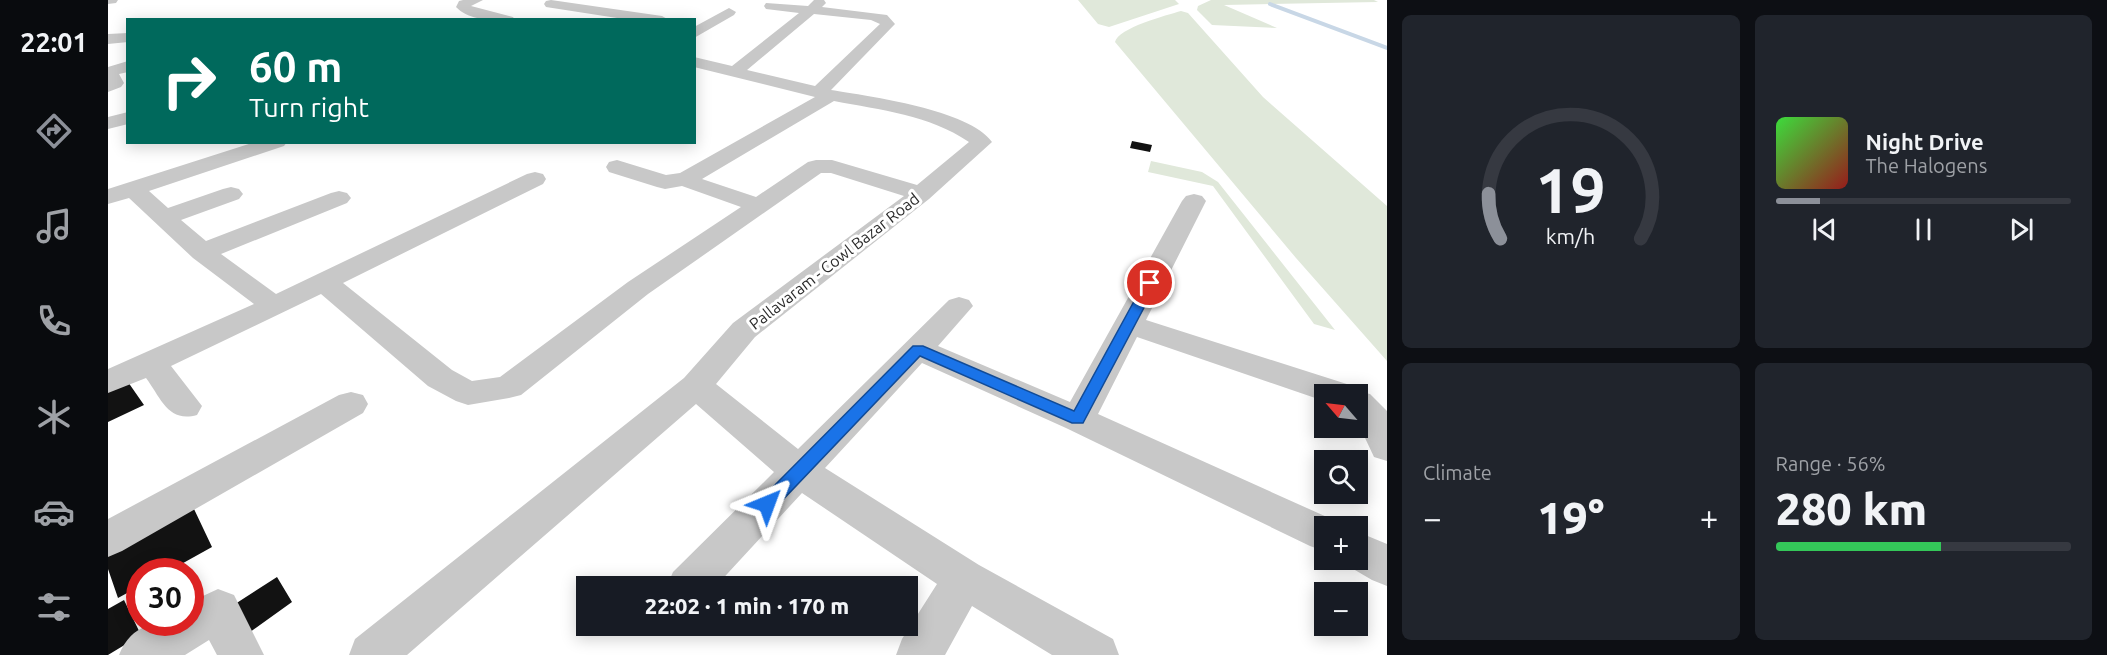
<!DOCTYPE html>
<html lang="en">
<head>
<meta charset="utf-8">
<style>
  :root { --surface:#171b24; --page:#20242c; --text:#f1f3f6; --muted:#9ea1a6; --line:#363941; --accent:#8c9099 }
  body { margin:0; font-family:Ubuntu,sans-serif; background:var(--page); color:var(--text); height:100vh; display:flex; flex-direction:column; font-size:22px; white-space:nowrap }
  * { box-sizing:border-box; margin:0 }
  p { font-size:20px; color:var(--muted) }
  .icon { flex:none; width:33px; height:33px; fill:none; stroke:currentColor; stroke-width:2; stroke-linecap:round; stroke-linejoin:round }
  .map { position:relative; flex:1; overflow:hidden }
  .sheet { display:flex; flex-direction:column; gap:15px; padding:15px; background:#0d0f14; width:720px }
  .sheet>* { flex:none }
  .top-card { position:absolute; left:18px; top:18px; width:570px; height:126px; border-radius:0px; box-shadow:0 3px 15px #0003; background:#00695c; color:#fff; overflow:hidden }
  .needle { width:39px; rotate:298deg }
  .fabs { position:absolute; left:1206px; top:384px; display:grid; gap:12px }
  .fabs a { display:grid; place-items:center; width:54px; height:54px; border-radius:0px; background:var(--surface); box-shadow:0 3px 15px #0003; font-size:30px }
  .speed { position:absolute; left:18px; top:558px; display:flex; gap:12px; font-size:30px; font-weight:700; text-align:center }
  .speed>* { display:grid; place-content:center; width:78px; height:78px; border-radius:50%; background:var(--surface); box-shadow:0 3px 15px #0003; line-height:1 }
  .speed .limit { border:9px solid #d22; background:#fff; color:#111 }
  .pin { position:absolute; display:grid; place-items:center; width:51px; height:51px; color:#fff; margin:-26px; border:3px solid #fff; border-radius:50%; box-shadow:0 2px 6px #0007 }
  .me { position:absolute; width:66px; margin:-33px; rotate:44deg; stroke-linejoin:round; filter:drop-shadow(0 0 4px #0008) }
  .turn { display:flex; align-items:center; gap:21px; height:126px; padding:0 24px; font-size:27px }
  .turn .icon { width:78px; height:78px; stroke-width:2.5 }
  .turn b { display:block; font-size:42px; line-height:51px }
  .big { font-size:45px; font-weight:800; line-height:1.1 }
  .sheet .widget { flex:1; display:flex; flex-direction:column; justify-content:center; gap:9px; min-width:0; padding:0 21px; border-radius:9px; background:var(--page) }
  .sheet .dial { align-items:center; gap:0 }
  .dial svg { height:156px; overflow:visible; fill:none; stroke:var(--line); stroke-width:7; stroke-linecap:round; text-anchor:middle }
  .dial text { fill:var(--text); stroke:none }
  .song { display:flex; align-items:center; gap:18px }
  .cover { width:72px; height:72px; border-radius:9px; background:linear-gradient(135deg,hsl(120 70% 55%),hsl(0 70% 35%)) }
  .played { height:6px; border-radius:3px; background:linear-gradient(90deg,var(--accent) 15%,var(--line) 15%) }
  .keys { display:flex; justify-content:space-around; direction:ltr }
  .heat { display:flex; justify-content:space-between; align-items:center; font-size:33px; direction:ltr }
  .charge { height:9px; border-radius:4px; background:linear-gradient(90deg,#34c759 56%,var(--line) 0) }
  .sheet .tiles { flex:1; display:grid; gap:15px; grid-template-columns:repeat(2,1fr) }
  .trip { position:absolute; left:468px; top:576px; width:342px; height:60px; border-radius:0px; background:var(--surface); box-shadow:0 3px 15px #0003; font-weight:800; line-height:60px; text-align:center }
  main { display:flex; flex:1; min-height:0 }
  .menu { display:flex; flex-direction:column; width:108px; justify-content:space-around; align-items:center; background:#090b0e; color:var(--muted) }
  .menu .icon { width:42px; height:42px }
  .menu .on { color:var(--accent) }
  .menu b { font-size:27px; color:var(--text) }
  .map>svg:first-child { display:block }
  .green { fill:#e0e8da }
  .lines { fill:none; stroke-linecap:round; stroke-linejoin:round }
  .stream { stroke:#c8d7e6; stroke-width:4 }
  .building { fill:#121212 }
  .minor { fill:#c8c8c8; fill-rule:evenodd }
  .route { fill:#1a73e8; stroke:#114b97; stroke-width:1.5 }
  .labels { text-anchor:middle; stroke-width:6; stroke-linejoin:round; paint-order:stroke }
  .street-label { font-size:16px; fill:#2b2b2b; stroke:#fff }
</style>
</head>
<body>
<main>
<nav class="menu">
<b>22:01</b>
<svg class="icon on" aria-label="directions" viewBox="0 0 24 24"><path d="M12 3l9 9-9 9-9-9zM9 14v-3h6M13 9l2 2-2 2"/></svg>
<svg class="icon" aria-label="music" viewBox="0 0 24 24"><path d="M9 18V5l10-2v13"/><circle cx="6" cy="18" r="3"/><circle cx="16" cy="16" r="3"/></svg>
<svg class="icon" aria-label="phone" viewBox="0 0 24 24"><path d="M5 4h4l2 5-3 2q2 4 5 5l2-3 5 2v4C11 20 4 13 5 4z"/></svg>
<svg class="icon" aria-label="climate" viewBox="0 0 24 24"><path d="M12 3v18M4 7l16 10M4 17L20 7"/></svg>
<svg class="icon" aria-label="car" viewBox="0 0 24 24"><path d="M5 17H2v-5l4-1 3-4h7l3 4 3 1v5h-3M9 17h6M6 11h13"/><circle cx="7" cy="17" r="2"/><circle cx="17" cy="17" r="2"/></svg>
<svg class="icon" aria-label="filters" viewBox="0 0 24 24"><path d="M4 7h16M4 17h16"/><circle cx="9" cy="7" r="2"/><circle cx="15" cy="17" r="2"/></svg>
</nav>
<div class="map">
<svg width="1279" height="655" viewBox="0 0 1279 655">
  <rect width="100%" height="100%" fill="#fff"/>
  <path class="green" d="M970 0H1067L1071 4 1001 27 990 24Z
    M1103 0H1266L1270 2 1116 5 1169 28 1104 25 1089 10 1090 6Z
    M1073 11 1080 13 1155 97 1279 206V361L1188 258 1007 42C1010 28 1059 15 1073 11Z
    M1043 161 1094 172 1110 182 1227 330 1206 324 1105 186 1040 172Z"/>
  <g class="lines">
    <path class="stream" d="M1162 4 1279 48"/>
  </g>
  <path class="building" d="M1024 141 1044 145 1042 152 1022 148Z
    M20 382 36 405 0 422V391Z
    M86 509 104 547 59 572H32V586L10 598 0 569V554Z
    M169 577 184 602 138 635 124 606Z
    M16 600 33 635 0 655V609Z"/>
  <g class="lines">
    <path class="minor" d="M0 0H10L8 3 0 4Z
      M355 0H375L363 6 405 17 407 20C388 20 362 22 348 7L351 1Z
      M443 0 554 16 561 20H522L438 7 436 4 438 1Z
      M706 0H716L718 3 714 7 779 15 787 24 723 90C761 96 862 110 884 142L821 199 647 337 608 384 690 449 841 300 851 297 861 300 865 306 830 346 962 402 1074 201 1078 196 1086 194 1094 196 1098 201 1038 320 1245 386 1248 391 1262 394 1279 411V461L1266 457 1250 423V394H1216V401L1029 337 990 414 1230 522 1233 526H1216V551L1202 546 958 428 814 363 717 468 871 565 1005 639 1011 655H944L864 606 837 655H788L794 639 829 584 694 493 608 586H559L565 572 666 472 588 404 299 655H241L247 639 576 378 625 323 796 196 723 173H713L540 294 413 395 401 398 360 405 348 401 320 386 213 294 63 366 94 406 89 415C60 423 53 398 38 378L0 393V369L146 304 85 258 21 198 0 204V189L147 142H179L176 146 41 191 60 208 115 189 123 187 131 189 135 194 131 199 73 220 98 241 223 193 231 191 239 193 243 198 239 203 113 254 168 294 419 174 427 172 435 174 438 179 435 184 235 283 344 370 364 381 392 377 520 282 633 207 574 186 557 189 549 187 501 172 498 167 501 162 509 160 558 175 572 173 707 97 586 67V57L624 66 691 13 658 9 656 6 658 3 700 6ZM706 14 763 20 772 24 707 86 639 70ZM726 101C773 110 821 115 861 142L809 185 724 160H708L700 162 648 197 594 179Z
      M621 8 628 12 626 15 586 38V27Z
      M20 33V42L0 44V34Z
      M20 61V72L11 74 16 83 13 87 0 92V67Z
      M20 112V124L0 129V117Z
      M243 392 255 395 260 404 255 413 14 551 0 557V519L231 395Z
      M1250 532 1279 544V586L1264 580 1235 563 1234 560H1250Z
      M110 589 126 595 156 655H109L101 640 77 655H11C25 621 50 622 82 622V602Z"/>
  </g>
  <path class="route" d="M1042 279 1049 283 975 423H964L812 356 666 509 659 511 653 509 650 504 653 499 805 346H815L966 411 1036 283Z"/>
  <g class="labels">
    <g class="street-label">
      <text transform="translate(726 261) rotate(-38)" y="6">Pallavaram - Cowl Bazar Road</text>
    </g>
  </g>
</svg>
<div class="fabs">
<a><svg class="needle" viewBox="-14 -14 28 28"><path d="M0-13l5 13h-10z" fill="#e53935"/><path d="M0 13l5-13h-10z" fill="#9ea1a6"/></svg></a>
<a><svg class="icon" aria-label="search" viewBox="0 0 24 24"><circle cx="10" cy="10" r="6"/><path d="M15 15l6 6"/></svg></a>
<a>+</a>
<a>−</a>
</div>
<div class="speed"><div class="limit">30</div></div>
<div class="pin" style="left:1042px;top:283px;background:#d93025"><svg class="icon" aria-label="arrive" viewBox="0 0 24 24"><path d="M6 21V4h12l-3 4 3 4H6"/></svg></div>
<svg class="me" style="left:659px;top:504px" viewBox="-20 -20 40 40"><path d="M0-17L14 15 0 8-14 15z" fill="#1a73e8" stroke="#fff" stroke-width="4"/></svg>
<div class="trip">22:02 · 1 min · 170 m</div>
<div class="top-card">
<div class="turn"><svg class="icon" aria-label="right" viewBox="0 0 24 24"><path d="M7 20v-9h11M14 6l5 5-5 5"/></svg><div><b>60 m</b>Turn right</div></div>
</div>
</div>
<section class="sheet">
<div class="tiles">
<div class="widget dial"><svg viewBox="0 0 100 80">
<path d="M14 69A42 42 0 1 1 86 69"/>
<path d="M14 69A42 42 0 0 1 8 46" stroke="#8c9099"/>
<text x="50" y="56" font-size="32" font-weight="700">19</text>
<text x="50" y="72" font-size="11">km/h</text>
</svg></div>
<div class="widget">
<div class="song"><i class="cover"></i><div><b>Night Drive</b><p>The Halogens</p></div></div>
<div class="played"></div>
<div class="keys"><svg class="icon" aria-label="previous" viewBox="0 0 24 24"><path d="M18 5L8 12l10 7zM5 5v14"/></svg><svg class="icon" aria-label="pause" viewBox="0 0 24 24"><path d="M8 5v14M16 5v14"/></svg><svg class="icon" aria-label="next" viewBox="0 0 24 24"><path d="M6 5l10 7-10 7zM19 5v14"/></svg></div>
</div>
<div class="widget"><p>Climate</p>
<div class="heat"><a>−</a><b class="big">19°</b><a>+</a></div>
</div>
<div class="widget"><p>Range · 56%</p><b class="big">280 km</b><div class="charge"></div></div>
</div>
</section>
</main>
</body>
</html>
